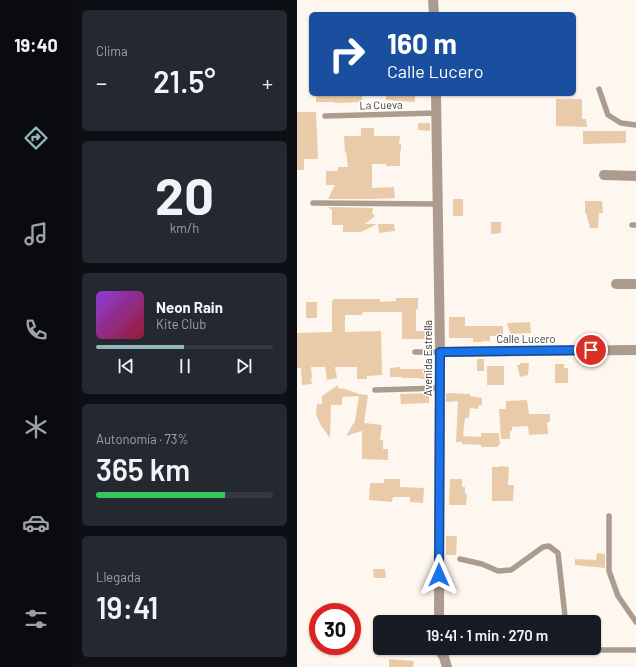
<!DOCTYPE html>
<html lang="es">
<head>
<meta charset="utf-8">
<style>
  :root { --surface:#171b24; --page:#242831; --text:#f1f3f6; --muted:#9ea1a6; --line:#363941; --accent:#93b7b9 }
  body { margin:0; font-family:Barlow,sans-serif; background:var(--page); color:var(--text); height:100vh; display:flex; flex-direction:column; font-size:15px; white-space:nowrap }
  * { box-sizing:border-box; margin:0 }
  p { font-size:13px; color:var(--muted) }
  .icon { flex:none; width:22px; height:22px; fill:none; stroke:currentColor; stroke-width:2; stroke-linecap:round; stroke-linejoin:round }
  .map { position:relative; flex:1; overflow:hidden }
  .panel { display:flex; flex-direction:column; gap:10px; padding:10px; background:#0d0f14; width:225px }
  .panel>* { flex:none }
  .top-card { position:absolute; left:12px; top:12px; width:267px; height:84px; border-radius:6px; box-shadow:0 1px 3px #0004; background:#1a4fa0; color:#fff; overflow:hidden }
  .speed { position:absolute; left:12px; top:603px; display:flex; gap:8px; font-size:20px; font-weight:700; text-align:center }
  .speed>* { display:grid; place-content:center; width:52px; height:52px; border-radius:50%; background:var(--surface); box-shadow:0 1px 3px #0004; line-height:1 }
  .speed .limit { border:6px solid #d22; background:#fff; color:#111 }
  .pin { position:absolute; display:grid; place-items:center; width:34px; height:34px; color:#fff; margin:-17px; border:2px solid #fff; border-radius:50%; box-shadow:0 1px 4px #0007 }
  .me { position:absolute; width:44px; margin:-22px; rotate:0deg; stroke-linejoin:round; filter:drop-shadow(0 0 3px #0008) }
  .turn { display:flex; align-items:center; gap:14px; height:84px; padding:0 12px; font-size:18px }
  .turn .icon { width:52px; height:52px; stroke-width:2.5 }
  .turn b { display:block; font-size:28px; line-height:34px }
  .big { font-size:30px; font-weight:600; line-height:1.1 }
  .panel .card { flex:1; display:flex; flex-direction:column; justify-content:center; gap:6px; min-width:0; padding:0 14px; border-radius:6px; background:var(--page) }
  .panel .dial { align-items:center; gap:0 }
  .dial b { font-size:52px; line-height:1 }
  .song { display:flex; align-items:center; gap:12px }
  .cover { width:48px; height:48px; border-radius:6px; background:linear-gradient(135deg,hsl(270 70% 55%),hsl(350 70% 35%)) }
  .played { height:4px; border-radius:2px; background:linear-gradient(90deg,var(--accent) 50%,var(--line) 50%) }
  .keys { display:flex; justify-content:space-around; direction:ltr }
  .heat { display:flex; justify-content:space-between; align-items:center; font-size:22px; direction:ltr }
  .charge { height:6px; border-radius:3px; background:linear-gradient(90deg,#34c759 73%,var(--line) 0) }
  .trip { position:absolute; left:76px; top:615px; width:228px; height:40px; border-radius:6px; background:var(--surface); box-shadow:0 1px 3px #0004; font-weight:600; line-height:40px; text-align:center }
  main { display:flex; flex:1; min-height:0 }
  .dock { display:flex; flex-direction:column; width:72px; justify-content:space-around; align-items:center; background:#090b0e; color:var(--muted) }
  .dock .icon { width:28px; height:28px }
  .dock .on { color:var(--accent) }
  .dock b { font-size:18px; color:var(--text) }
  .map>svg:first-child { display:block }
  .building { fill:#e9cba9 }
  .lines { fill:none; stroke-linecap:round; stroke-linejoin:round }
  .lane { stroke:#ab9c8f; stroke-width:5.5 }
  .street { stroke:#ab9c8f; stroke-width:10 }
  .route-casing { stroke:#114b97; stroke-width:10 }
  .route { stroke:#1a73e8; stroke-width:7 }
  .labels { text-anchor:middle; stroke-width:3; stroke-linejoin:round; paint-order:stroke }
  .street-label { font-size:11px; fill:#3c3730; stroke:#fff }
</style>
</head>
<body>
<main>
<nav class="dock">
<b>19:40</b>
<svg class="icon on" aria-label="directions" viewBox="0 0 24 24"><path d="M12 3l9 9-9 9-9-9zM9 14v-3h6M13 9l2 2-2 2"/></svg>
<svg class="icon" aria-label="music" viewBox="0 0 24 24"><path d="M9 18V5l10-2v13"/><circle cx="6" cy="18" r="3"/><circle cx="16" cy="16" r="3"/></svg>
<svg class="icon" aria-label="phone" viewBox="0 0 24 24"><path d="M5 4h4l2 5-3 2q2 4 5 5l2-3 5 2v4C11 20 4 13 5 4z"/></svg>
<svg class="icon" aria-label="climate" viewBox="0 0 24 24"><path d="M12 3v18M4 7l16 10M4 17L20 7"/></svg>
<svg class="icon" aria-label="car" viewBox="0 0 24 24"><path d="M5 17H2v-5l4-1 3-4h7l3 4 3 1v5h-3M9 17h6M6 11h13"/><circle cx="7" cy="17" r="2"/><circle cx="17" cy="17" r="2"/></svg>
<svg class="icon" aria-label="filters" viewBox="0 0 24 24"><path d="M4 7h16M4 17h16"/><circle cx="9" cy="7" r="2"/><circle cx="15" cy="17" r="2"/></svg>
</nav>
<section class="panel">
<div class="card"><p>Clima</p>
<div class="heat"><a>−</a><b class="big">21.5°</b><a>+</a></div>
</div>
<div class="card dial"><b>20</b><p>km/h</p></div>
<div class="card">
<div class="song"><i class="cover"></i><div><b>Neon Rain</b><p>Kite Club</p></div></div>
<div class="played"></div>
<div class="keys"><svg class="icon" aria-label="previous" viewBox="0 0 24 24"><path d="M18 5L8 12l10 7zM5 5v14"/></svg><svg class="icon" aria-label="pause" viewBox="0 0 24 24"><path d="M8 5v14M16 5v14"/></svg><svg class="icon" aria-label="next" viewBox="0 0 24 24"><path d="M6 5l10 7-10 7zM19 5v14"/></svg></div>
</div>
<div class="card"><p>Autonomía · 73%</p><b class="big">365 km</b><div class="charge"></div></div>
<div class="card"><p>Llegada</p><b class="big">19:41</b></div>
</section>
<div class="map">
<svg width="339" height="667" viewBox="0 0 339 667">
  <rect width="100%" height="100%" fill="#fdf7f0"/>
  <path class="building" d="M19 94H65V102L38 103V102H19Z
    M89 94H118V102L89 100Z
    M259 99H285V119H289L290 127 259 126Z
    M0 112H19L21 159H7V170H0Z
    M121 123H133V131L121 130Z
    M64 128H77V136H103L102 144H104V151H103V166H89V164H75V188L97 187 98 198 76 199H31L38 185H29V171H41V167H51L49 152H48L47 136H64Z
    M286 131H329V143L286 144Z
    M156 199H166V216H156Z
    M288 201H305L306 213H302L301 228H293L289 213H288Z
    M31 207 76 208 75 213 78 216 68 224H80L64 232H46V225H35V210Z
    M194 222H204V233L194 234Z
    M81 224H97L98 231 82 233Z
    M99 298H121V309L119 310V331H135V339H105V312H66L65 315H48V332L84 331 85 375 70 376V379H60V367H38L40 378 30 380 28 367H14L15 379H14L15 384 5 385 4 368H0V333L35 332V301H36V299H83V302L99 301Z
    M9 302H20V318H9Z
    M152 317H168V326H206V336H193V341H185V342H176V338H152Z
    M233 322 234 333 213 334 210 323Z
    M180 359H187V371H180Z
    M223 363H232L231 375 223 377 220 365H223Z
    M258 364H267V368H271V383H258Z
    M190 366H207V385H190Z
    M103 367V369H129L133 379H123V378H105V377H93V368Z
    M41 385V388L48 389 62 394 71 395 67 423 85 425 83 440H86V449H91V460L65 459V431L49 436 58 421 62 396 45 397V405H34L33 438 23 424 19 414 20 404H25V396Z
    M132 393V403L104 404 103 394Z
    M149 393 151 394V393L173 394V396L185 398V405H182L181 409 173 408 172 418H168L166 436 184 437V433H202L203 445H201V447H184V445L165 444V442H159L161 401 149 402Z
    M230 400 232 414H253V422H250L251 434 232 435 231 426 215 427V431H213V439H204L202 409H209V401Z
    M202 466 212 467 211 485H217L216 501H195V467H202Z
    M87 479H103V487L127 488 126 503 113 502V497H96L95 502 72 500 73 483H87Z
    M153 479H165V487H168V494H170L169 505H152Z
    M149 536H160L159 555H149Z
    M300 553 308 554V568L278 565V559L299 560Z
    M76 569H88L89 578H77Z
    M92 659 117 661 116 667H92Z"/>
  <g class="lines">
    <path class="lane" d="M302 89 311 115 324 123 339 125
      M28 116 140 113
      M16 203 141 204
      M335 225H339
      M118 352H143
      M78 390 143 388
      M312 516V571L321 596 339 622
      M163 559 185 564 201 571 214 570 246 547 252 546 261 553 268 616 269 622
      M284 648 297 650H339"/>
    <path class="street" d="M136 0 137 14
      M139 94 143 352 142 622
      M307 175 339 176
      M319 284H339
      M143 352 339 350
      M142 648V650L147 657 150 667"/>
  </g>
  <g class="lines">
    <g class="route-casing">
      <path id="route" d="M142 575 143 352 294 350"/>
    </g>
    <use href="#route" class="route"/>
  </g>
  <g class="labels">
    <g class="street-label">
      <text transform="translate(84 105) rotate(-1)" y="4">La Cueva</text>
      <text x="229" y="343">Calle Lucero</text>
      <text transform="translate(131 358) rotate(-90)" y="4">Avenida Estrella</text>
    </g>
  </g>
</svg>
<div class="speed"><div class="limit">30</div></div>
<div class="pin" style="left:294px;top:350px;background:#d93025"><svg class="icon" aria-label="arrive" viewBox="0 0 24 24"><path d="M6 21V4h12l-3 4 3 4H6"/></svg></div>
<svg class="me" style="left:142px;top:575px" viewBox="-20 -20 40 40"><path d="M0-17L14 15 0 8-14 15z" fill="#1a73e8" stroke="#fff" stroke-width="4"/></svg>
<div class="trip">19:41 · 1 min · 270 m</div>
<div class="top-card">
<div class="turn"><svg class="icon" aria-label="right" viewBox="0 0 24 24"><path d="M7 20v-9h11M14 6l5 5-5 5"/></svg><div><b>160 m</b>Calle Lucero</div></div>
</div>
</div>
</main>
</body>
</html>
